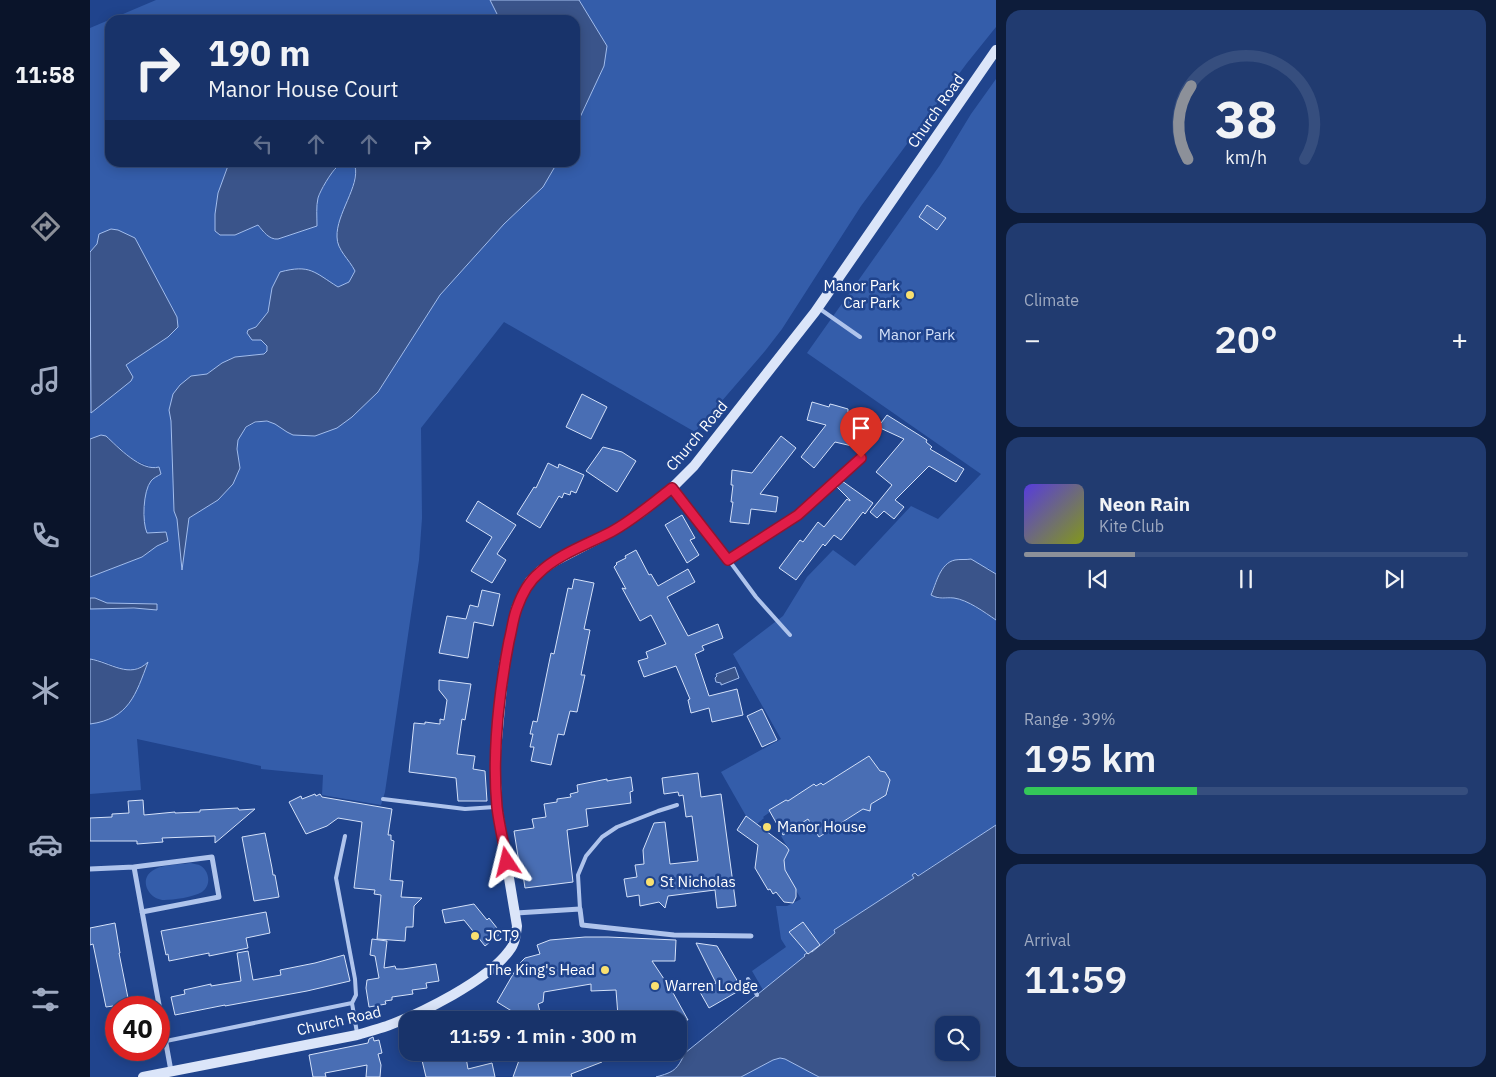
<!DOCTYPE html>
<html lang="en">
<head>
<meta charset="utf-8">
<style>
  :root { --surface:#18336a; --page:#213b70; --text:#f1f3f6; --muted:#9faac1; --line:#364e7e; --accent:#8c9099 }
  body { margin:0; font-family:"IBM Plex Sans",sans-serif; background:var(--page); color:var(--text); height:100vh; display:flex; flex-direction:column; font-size:19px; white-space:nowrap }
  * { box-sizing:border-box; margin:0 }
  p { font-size:16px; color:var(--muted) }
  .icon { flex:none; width:28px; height:28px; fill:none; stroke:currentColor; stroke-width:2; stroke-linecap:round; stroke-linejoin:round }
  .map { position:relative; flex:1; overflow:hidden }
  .details { display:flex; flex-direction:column; gap:10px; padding:10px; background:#0d1c3a; width:500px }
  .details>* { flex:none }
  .banner { position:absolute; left:15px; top:15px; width:475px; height:152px; border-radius:15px; box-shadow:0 2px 12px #0003,0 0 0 1px var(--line); background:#18336a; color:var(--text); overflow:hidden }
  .tools { position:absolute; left:845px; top:1016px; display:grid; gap:10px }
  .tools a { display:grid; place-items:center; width:45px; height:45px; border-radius:10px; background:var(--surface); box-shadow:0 2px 12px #0003,0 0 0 1px var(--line); font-size:25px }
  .speed { position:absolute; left:15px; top:996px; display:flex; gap:10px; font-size:25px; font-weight:700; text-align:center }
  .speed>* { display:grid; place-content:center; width:65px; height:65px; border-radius:50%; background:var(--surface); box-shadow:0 2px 12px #0003,0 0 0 1px var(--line); line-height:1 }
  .speed .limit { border:8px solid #d22; background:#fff; color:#111 }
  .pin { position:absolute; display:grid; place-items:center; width:42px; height:42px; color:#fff; margin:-51px -21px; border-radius:50% 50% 50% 0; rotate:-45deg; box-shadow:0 0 5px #0007 }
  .pin .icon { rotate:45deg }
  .me { position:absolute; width:55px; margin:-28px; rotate:350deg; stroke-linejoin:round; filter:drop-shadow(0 0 4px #0008) }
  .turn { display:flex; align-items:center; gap:18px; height:105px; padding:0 20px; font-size:22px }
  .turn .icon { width:65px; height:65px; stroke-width:2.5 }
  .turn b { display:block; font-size:35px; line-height:42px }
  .lanes { display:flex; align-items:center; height:48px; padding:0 20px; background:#0003; justify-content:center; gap:25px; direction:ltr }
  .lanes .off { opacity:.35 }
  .big { font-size:38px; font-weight:600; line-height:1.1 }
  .details .widget { flex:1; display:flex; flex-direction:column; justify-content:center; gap:8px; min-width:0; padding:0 18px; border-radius:15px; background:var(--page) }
  .details .dial { align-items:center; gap:0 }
  .dial svg { height:130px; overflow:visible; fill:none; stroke:var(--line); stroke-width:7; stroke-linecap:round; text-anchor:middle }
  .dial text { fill:var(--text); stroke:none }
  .song { display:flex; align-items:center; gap:15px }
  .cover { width:60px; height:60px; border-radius:8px; background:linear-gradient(135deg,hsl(250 70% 55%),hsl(70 70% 35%)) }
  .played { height:5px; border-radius:2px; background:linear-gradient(90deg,var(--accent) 25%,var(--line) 25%) }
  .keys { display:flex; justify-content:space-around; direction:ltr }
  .heat { display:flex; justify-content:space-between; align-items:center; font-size:28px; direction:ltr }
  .charge { height:8px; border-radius:4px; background:linear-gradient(90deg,#34c759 39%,var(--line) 0) }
  .trip { position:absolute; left:309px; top:1011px; width:288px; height:50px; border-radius:15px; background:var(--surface); box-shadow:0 2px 12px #0003,0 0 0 1px var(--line); font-weight:600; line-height:50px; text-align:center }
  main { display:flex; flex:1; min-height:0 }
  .dock { display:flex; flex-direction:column; width:90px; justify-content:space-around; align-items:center; background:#0a142a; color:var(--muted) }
  .dock .icon { width:35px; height:35px }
  .dock .active { color:var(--accent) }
  .dock b { font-size:22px; color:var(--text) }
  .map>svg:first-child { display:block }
  .green { fill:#345daa }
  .water { fill:#3a548a; stroke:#a2bded; fill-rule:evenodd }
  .building { fill:#496eb4; stroke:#d4e1f9 }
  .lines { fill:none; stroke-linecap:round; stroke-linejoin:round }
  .lane { stroke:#afc4ec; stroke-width:4 }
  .street { stroke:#afc4ec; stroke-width:5 }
  .secondary { stroke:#dbe5f9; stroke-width:10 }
  .route-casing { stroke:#92132f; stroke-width:12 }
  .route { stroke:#e11d48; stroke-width:9 }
  .poi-dot { fill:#f9e070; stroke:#20448d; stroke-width:2 }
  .labels { text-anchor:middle; stroke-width:5; stroke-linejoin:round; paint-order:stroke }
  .street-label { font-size:15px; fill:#fff; stroke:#20448d }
  .poi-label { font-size:15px; fill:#fff; stroke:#20448d; text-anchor:start }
  .park-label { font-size:15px; fill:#d4e1f9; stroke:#20448d }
</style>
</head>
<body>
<main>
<nav class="dock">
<b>11:58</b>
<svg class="icon active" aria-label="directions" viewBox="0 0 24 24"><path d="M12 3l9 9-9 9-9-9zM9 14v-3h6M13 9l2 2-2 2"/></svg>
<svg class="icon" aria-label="music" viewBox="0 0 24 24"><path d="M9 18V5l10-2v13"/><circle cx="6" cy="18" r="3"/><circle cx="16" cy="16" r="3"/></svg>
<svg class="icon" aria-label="phone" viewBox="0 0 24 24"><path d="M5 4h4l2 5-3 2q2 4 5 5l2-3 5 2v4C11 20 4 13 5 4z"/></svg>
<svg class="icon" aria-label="climate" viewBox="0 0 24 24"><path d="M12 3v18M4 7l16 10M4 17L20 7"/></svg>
<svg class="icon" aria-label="car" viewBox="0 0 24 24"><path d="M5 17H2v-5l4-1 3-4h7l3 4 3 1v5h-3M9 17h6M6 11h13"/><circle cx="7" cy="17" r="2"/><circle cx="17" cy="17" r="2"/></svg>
<svg class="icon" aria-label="filters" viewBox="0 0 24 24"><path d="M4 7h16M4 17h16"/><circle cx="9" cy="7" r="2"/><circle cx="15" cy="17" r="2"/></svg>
</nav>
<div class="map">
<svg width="906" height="1077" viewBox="0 0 906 1077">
  <rect width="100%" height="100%" fill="#20448d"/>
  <path class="green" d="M66 0H400L410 20H20V162L139 163 135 175 145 235 168 225 175 234 228 199C233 187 248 153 265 166L266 171 249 248 260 261 265 270 259 282 248 287 220 270 182 288C179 308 179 322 158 331L157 333 171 340 178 346 177 351 174 354 145 357 132 363 117 374 101 376 79 410 81 421 84 511 87 518 92 567 99 518 128 500 150 468C149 459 145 448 148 440 154 425 169 418 184 423 188 425 193 429 197 432L288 392 350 295 414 224 453 187 467 163 485 162V128L514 66 517 46 489 0H906V27L877 63 771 206 692 329 675 351 605 432 414 322 331 428 332 518 329 560 295 792 291 805 232 795 233 775 171 769V766L47 739 51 790 0 794V724L25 716 57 664 54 666 38 671 9 660 0 659V609H67V604L17 603 5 598H0V577L52 557 67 546 57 533 54 526 55 494 61 480 63 468 42 459 16 436 1 438 0 439V412L41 381 35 365 78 337 88 327 87 317 45 238 10 234 7 244 0 252V28Z
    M906 79V574L898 568 847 599 865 598 879 603 906 620V825L827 876 825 873 822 875 824 878 744 930 745 933 673 990 662 971 696 947 691 939 686 906H697L711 899 694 870V861L699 850 691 836 718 819 730 837 798 793 796 789 800 780 795 772 790 771 779 756 733 785 731 783 726 786 724 784 699 804 696 800 680 810V812L673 817 674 818 667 824 656 816 631 772 691 739 643 654 693 616 717 577 743 550 765 566 821 506 848 519 891 474 717 353 850 165 881 114Z
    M100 863C104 864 108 864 111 866 120 872 121 886 112 892 104 897 83 900 74 900 60 900 48 881 62 871 71 864 89 865 100 863Z
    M690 1058 695 1059 729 1077H651L683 1060Z"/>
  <path class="water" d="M400 0H489L517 46 514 66 485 128V20H410Z
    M139 163H467L453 187 414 224 350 295 288 392 262 417 247 428 225 436 203 435 197 432 185 424 177 421 165 422 156 427 148 440 147 449 150 468 143 484 128 500 99 518 92 570 87 519 84 511 81 421 79 410 83 394 90 385 101 376 117 374 132 363 145 357 174 354 177 351V346L171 340H162L157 333 158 330 166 327 178 312 182 288 190 272C220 264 224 272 248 287L259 282 265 271C259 259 247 250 247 237 246 214 270 186 265 166 260 162 251 162 247 167 241 172 230 191 228 198 226 206 227 217 227 226L188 239C179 240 173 231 168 225L145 235H130L125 231V214L128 193Z
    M21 229 28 230 45 238 87 317 88 327 78 337 36 365 43 377 41 381 1 413 0 252 7 244 9 234Z
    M11 435 16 436C28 447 51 472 69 467L71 474C68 476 63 478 61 481 53 491 52 522 57 533L76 532 78 541 67 546 52 557 0 577V439Z
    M881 559 906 574V620C894 612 878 600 864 598 855 597 850 600 841 595 846 584 850 563 865 560 870 559 876 560 881 559Z
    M0 598H5L17 603 67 604V610L44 608 0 609Z
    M0 659C20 662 40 680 58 662 46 694 39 719 0 724Z
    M645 667 649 678 631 685V683L626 682 625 678 627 676 626 674Z
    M906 825V1077H729L695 1059 690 1058 683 1060 651 1077H566C584 1072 587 1070 595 1053L715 956 714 955 720 951 722 952 745 933 744 930 824 878 822 875 825 873 828 876ZM854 1025H881V1052H854Z"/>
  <path class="building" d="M837 205 856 218 847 230 829 217Z
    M492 394 517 407 501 439 476 427Z
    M722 402 739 407 740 404 744 405 758 409V412L787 428 777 440 766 431 762 446 745 442 724 468 711 457 736 425 717 420Z
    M797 415 837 440 836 442 842 447 840 449 874 469 866 482 839 466 805 500 814 507 804 519 794 511 787 518 780 512 802 485 786 472 814 439 788 427Z
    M691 436 706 448 670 494 688 497 686 512 661 509 659 524 640 522 643 502H641L643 485H641L642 470 662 473Z
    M513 447 532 452 546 461 527 492 496 471Z
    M458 463 468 468 469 464 494 475 486 493 481 491 480 495 474 493 472 498 469 496 450 528 427 514 444 487 446 488Z
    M752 481 783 503 775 514 773 512 751 540 744 535 735 546 733 544 706 580 689 568 710 540 713 542 728 522 734 527 757 499 760 501V500L747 487Z
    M388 501 426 525 407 554 416 560 402 583 381 571 402 537 376 521Z
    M592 515 605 538 600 540 609 555 597 563 575 525Z
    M546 550 559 575 561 574 568 586 598 569 605 582 577 597 598 636 628 624 633 638 612 646 614 650 605 654 619 696 647 689 653 715 622 722 619 708 601 713 598 700 600 699 586 666 554 677 548 661 558 658 556 652 576 644 561 615 550 621 532 588 536 589 524 567 527 564 526 563 536 558 535 556Z
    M484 579 504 583 494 629 500 630 491 675H495L487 712 480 711 474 735 468 734 461 765 441 761 444 747H440L443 734H440L443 721 447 722 461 653 464 654 478 588 482 589Z
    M392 590 410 594 403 626 384 622 378 658 349 653 357 616 376 619 380 605 388 607Z
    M349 680 381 684 375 720 372 719 367 754 385 756 383 769 395 771 397 801H368L366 778 319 772 324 723 335 724V722L350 724V719L354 720 357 700 349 690Z
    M672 709 687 740 672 747 657 716Z
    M779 756 790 771 795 772 800 780 796 795 781 804 780 811 773 809 729 837 718 819 693 835 679 810 696 800 698 801 724 784 726 786 731 783 733 785Z
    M608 773 611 797 631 794 646 906 627 908 625 890 578 896 575 908 569 902 550 906 549 895 537 897 534 879 547 877 545 865 554 864 553 850 564 823 575 822 580 864 608 861 602 816 596 817 593 795 589 796 588 792 574 794 572 778Z
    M541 777 543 791 540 792 541 803 496 809 498 826 477 830 483 882 435 888 432 868 430 869 424 831 444 828 442 819 456 817 454 804 467 802V799L481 797 480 794 488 792 487 785 517 779V781Z
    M225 794 226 796 230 794 232 797 302 809 298 835H301V840L304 841 300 880 313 881 311 897 332 898 324 906 323 927H316L315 941 287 939 291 895 284 894 285 890 264 888 272 822 248 818 237 826 216 834 199 802 211 796 212 799Z
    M53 800 54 815 85 812V813L110 812V810L148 808 149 810 165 809 125 843V836L72 838 73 842 47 844V841H0V818L22 817V814L39 813 38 801Z
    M656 816 696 846 699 850 694 860 695 870 706 889V897L703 903 694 902 686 892 683 894 680 889 678 890 665 868 668 845 647 830Z
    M175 833 182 868 183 875H185L189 897 164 901 152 837Z
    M384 904 397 920 399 918 411 933 395 946 374 920 355 923 352 910Z
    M176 912 180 933 156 938 158 948 119 956V953L79 961 78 954 76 955 71 931Z
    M713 922 730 945 718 954 699 932Z
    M25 923 30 953H29L40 1008H23V1006L16 1007 3 944 0 945V928Z
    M495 937H518L586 940 585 961H562L582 991 598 1020H557L554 1014 528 1016 526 990 501 991V984L454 992 453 1002 448 1004 450 1012 433 1018 407 1002 429 964 435 958 450 954 447 945 460 940Z
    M282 939 297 941 294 968 305 966 306 969H313L346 964 349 981 336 983 337 988 322 990 323 994 302 997V1000L295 1001 296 1004 279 1007 276 988 277 980 289 978 285 956 280 955Z
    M606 943 627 946 652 989 619 1008 610 992 626 983Z
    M158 951 163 980 191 975 190 970 225 963 254 955 260 981 217 991 135 1006V1005L85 1015 81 997 95 994 94 990 121 984V986L151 981 147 953Z
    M283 1037 284 1041 289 1040 292 1053 288 1054 291 1065 290 1077H276L277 1065 235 1073 236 1077H223L219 1055 278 1043 279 1039Z
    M330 1052H345L346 1056 362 1052H375L378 1069 402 1063 405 1077H336Z
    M432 1052H442L456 1057 468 1052H508L512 1062 481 1074 482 1077H423Z"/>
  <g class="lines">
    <path class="lane" d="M730 309 770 337
      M638 559 666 597 700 635
      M293 799 375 809 405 807
      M255 836 246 878 265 979 266 995 262 1003
      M490 909 488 875 496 856 512 837 527 827 568 811 587 805
      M658 979 667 995
      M76 1041 262 1003 267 1033"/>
    <path class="street" d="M582 488 638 559 708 515 771 458
      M44 867 81 1071
      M0 869 44 867 122 857 129 897 52 912
      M426 913 490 909 492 925 584 935 661 936"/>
    <path class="secondary" d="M53 1077 267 1035C277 1032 288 1029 297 1026 332 1013 397 981 419 951 425 944 426 935 427 926L407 806 405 761 414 665 426 609 432 595 440 581 450 571 465 561 523 531 552 512 582 488 604 466 725 312 906 50"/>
  </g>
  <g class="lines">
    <g class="route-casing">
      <path id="route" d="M417 862C414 844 409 825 407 807 402 753 409 693 419 641 422 630 423 618 427 608 432 594 438 582 449 573 467 555 498 544 521 532 543 520 563 503 582 488L638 560 708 515 771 458"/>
    </g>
    <use href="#route" class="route"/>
  </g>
  <g class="poi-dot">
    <circle cx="820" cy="295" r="5"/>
    <circle cx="677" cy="827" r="5"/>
    <circle cx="560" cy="882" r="5"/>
    <circle cx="385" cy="936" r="5"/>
    <circle cx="515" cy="970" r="5"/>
    <circle cx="565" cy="986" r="5"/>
  </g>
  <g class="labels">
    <g class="street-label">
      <text transform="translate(846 111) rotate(-55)" y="5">Church Road</text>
      <text transform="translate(607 436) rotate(-50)" y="5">Church Road</text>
      <text transform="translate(249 1021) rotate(-13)" y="5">Church Road</text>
    </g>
    <g class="poi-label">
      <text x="810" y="291" text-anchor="end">Manor Park<tspan x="810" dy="17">Car Park</tspan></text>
      <text x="687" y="832">Manor House</text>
      <text x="570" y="887">St Nicholas</text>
      <text x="395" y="941">JCT9</text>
      <text x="505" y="975" text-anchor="end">The King's Head</text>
      <text x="575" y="991">Warren Lodge</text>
    </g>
    <g class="park-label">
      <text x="827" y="340">Manor Park</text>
    </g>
  </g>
</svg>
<div class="tools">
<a><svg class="icon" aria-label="search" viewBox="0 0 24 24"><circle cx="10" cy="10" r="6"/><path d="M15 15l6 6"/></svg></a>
</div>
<div class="speed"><div class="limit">40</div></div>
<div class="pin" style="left:771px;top:458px;background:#d93025"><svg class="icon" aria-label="arrive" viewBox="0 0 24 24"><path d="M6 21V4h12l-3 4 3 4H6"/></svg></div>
<svg class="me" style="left:417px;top:862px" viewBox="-20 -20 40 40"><path d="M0-17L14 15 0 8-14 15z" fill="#e11d48" stroke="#fff" stroke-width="4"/></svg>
<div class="trip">11:59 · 1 min · 300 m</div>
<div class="banner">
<div class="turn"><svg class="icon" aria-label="right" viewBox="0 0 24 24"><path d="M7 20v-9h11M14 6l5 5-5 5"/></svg><div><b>190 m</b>Manor House Court</div></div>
<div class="lanes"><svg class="icon off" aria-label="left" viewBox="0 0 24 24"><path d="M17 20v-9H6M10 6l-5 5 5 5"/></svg><svg class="icon off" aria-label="ahead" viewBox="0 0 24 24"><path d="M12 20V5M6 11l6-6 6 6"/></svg><svg class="icon off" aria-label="ahead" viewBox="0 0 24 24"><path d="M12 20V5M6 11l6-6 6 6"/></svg><svg class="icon" aria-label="right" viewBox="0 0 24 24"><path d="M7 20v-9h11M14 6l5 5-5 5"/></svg></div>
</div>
</div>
<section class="details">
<div class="widget dial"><svg viewBox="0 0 100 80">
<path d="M14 69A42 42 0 1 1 86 69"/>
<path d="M14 69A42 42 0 0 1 16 24" stroke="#8c9099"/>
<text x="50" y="56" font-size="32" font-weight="700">38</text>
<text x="50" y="72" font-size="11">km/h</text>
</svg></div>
<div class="widget"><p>Climate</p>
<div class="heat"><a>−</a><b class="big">20°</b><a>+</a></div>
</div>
<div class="widget">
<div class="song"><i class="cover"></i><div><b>Neon Rain</b><p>Kite Club</p></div></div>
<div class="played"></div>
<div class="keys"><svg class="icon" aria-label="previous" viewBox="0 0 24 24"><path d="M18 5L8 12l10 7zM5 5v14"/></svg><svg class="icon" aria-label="pause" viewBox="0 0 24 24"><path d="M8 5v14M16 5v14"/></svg><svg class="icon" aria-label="next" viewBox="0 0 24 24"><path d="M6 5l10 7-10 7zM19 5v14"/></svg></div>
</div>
<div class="widget"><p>Range · 39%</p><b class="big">195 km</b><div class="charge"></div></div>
<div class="widget"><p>Arrival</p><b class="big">11:59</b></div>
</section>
</main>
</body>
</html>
